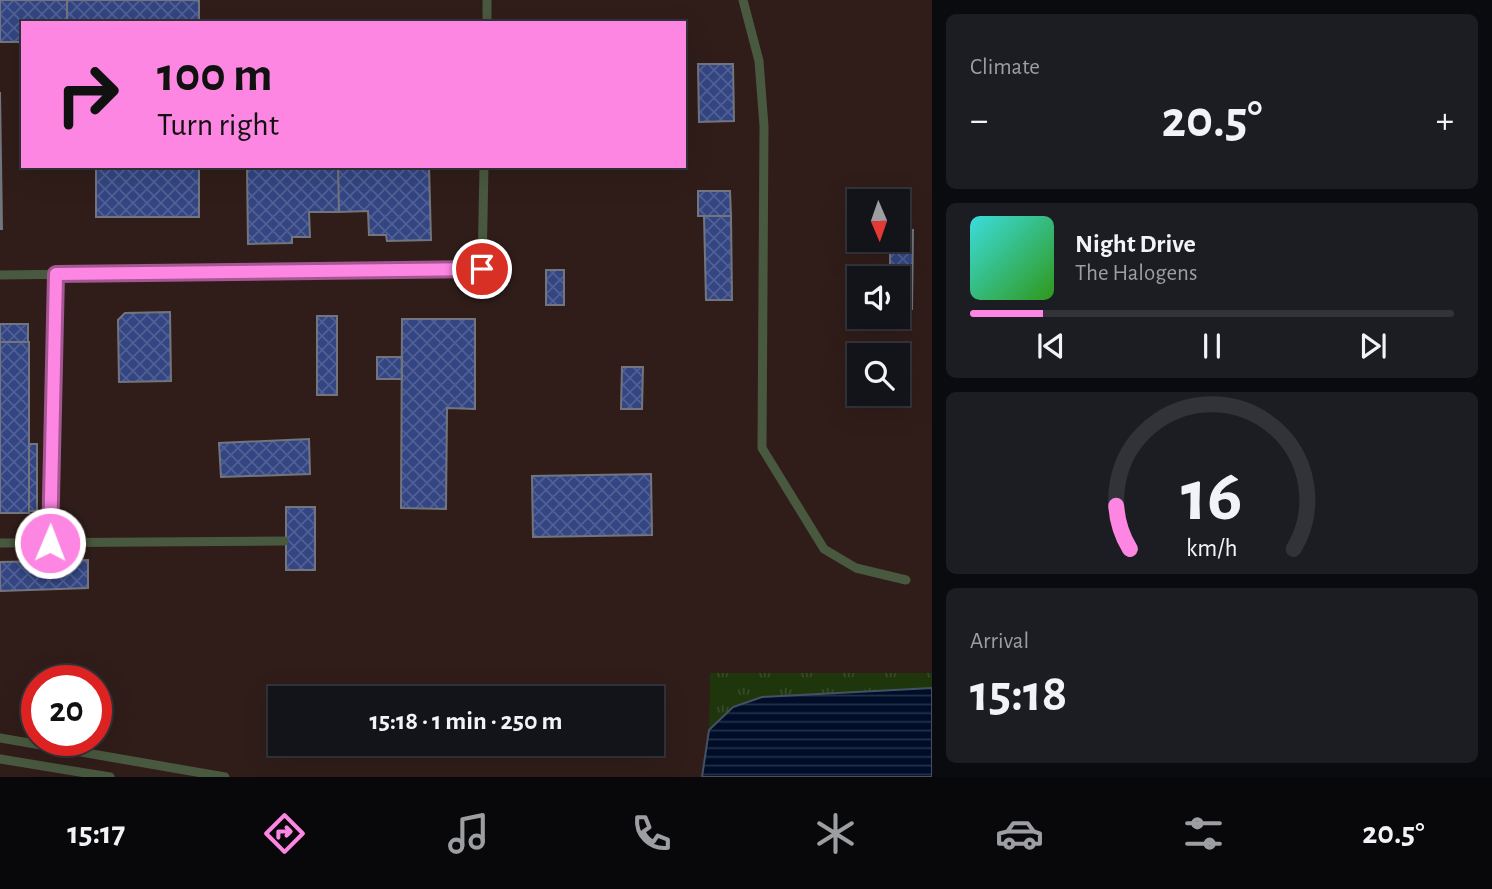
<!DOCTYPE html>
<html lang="en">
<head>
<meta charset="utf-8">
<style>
  :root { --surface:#13141a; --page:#1c1d23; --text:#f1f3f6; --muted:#9d9ea2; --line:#323339; --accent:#fd86e2 }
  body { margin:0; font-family:"Alegreya Sans",sans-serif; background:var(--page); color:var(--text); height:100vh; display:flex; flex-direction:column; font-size:26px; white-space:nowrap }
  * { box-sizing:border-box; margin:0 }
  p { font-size:23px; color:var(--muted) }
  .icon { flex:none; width:38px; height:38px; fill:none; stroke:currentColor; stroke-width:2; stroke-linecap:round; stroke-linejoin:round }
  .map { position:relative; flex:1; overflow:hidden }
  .details { display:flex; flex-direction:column; gap:14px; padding:14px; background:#0a0b0e; width:560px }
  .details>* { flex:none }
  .guide { position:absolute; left:21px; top:21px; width:665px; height:147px; border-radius:0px; box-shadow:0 7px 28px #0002,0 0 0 2px var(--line); background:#fd86e2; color:#111; overflow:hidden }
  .needle { width:46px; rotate:178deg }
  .fabs { position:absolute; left:847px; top:189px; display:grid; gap:14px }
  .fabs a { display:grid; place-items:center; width:63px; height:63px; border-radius:0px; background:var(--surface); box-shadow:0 7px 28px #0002,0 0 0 2px var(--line); font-size:35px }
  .speed { position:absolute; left:21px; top:665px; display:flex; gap:14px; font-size:35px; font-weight:700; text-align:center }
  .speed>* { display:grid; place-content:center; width:91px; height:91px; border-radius:50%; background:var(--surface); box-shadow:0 7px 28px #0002,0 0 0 2px var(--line); line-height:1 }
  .speed .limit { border:10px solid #d22; background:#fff; color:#111 }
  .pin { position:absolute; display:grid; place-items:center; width:60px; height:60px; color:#fff; margin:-30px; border:4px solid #fff; border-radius:50%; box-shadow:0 2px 7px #0007 }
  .me { position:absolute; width:77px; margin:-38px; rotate:1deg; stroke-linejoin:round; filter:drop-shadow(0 0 5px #0008) }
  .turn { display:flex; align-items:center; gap:24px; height:147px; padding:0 21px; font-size:32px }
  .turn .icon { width:91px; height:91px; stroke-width:2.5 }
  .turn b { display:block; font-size:49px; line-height:60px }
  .big { font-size:52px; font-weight:600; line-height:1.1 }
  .details .tile { flex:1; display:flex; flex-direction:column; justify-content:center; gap:10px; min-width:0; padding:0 24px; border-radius:10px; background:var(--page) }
  .details .dial { align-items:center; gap:0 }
  .dial svg { height:182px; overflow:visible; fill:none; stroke:var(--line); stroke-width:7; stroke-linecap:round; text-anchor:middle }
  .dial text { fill:var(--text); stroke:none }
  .song { display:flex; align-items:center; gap:21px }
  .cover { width:84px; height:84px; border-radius:10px; background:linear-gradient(135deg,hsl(180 70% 55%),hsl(110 70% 35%)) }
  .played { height:7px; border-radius:4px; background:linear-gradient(90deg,var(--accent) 15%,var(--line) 15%) }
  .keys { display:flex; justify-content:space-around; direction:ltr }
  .heat { display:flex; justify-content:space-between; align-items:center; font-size:38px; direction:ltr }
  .trip { position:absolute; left:268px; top:686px; width:396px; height:70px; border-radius:0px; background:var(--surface); box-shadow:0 7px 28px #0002,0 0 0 2px var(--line); font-weight:600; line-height:70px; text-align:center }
  .tab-bar { display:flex; height:112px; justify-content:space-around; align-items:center; background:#08080a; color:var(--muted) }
  .tab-bar .icon { width:49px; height:49px }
  .tab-bar .selected { color:var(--accent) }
  .tab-bar b { font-size:32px; color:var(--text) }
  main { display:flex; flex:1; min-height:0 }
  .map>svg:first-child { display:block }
  .commercial { fill:#301d1a; fill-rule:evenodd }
  .grass { fill:url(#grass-tufts) }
  .water { fill:url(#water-rules); stroke:#465064; stroke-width:2 }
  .building { fill:url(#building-cross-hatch); stroke:#72757d; stroke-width:2 }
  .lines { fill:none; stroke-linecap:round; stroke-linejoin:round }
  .service { stroke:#49593f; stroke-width:9 }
  .route-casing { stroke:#a45793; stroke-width:18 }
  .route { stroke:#fd86e2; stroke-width:12 }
</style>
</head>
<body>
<main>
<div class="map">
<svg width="932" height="777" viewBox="0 0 932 777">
  <defs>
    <pattern id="grass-tufts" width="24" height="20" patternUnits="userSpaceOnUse" patternTransform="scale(1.75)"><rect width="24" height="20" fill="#1f360d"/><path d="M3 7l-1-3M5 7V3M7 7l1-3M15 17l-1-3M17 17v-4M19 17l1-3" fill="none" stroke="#354a25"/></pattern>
    <pattern id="water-rules" width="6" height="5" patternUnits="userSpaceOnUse" patternTransform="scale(1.75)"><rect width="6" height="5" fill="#000d28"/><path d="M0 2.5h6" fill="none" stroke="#253048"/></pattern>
    <pattern id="building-cross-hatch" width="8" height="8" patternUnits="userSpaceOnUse" patternTransform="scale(1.75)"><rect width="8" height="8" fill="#334582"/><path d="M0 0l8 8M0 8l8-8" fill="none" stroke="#516094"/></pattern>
  </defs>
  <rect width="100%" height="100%" fill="#191b22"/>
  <path class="commercial" d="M0 0H932V673H710L709 730 702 777H0ZM23 23H684V166H23ZM859 201H898V240H859ZM859 278H898V317H859ZM859 355H898V394H859ZM37 681H96V740H37ZM280 698H651V744H280Z"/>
  <path class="grass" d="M710 673H932V688L762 697 733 707 709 730Z"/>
  <path class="water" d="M932 688V777H702L709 730 733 707 762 697Z"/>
  <path class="building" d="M0 0H67V23H23V42H0Z
    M67 0H199V23H67Z
    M698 64H733L734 121 699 122Z
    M0 92 2 229H0Z
    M96 166H199V217H96Z
    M247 166H338L339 212H309L310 237H292V243L248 244Z
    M338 166H429L431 240 387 241 386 235H369L368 211 339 212Z
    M698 191H730L731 216H698Z
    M704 216H731L732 300H706Z
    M898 230H913L912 309 898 308V278H890V240H898Z
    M546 270H564V305H546Z
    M170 312 171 381 119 382 118 320 125 313Z
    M317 316H337V395H317Z
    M402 319H475V409L447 408 446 509 401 508Z
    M0 324H28V342H0Z
    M0 342H29V513H0Z
    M377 357H402V379H377Z
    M622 367H643L642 409H621Z
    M309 439 310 474 221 477 219 443Z
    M29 444H37V511H29Z
    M651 474 652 535 533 537 532 476Z
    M286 507H315V570H286Z
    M88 560V588L0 591V562Z"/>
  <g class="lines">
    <path class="service" d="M743 0 759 61 764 126 762 448 824 549 856 568 906 580
      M487 23V1
      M0 275 482 269 484 166
      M0 543 284 541
      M49 543 56 274
      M0 738 225 777
      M0 759 110 777"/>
  </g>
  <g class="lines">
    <g class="route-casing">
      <path id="route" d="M50 543 56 274 482 269"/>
    </g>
    <use href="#route" class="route"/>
  </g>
</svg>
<div class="fabs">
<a><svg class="needle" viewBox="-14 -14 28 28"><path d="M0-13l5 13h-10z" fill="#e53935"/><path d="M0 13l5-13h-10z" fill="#9d9ea2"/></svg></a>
<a><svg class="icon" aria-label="sound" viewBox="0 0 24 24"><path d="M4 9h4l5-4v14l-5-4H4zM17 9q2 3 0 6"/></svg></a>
<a><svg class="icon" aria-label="search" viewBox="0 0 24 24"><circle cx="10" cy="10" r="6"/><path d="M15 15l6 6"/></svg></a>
</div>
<div class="speed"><div class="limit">20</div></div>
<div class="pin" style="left:482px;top:269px;background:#d93025"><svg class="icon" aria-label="arrive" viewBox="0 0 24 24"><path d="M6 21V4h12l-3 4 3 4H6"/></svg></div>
<svg class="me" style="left:50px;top:543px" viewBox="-20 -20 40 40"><circle r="17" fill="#fd86e2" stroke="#fff" stroke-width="3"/><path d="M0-11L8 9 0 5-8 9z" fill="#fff"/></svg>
<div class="trip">15:18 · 1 min · 250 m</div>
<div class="guide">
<div class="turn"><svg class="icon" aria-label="right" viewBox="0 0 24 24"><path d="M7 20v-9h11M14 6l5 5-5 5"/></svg><div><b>100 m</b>Turn right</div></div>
</div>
</div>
<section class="details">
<div class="tile"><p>Climate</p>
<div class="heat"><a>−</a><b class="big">20.5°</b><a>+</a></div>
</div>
<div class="tile">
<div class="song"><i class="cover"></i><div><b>Night Drive</b><p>The Halogens</p></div></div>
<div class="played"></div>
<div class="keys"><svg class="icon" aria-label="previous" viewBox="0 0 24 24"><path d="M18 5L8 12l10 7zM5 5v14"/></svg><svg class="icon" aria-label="pause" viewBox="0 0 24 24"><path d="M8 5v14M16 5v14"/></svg><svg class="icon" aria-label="next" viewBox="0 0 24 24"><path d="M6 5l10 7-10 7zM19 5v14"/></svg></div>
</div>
<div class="tile dial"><svg viewBox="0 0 100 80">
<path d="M14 69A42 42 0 1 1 86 69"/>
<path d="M14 69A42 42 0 0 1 8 50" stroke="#fd86e2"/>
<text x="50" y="56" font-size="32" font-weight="700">16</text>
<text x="50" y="72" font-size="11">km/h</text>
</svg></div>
<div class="tile"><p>Arrival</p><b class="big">15:18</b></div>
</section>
</main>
<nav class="tab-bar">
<b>15:17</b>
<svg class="icon selected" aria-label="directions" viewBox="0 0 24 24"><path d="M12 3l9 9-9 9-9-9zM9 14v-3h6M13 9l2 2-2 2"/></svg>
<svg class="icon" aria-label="music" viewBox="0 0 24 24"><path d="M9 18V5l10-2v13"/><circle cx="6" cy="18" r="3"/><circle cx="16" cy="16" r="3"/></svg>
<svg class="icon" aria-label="phone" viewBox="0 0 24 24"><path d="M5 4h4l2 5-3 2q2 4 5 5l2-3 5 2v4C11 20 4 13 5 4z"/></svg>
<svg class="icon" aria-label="climate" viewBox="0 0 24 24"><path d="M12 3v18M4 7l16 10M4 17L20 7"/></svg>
<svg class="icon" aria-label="car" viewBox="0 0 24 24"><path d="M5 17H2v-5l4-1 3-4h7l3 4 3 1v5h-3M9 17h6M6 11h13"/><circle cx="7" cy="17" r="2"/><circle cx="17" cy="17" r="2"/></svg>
<svg class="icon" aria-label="filters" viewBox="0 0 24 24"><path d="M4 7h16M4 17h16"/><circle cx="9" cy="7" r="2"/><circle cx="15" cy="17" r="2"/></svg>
<b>20.5°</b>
</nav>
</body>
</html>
